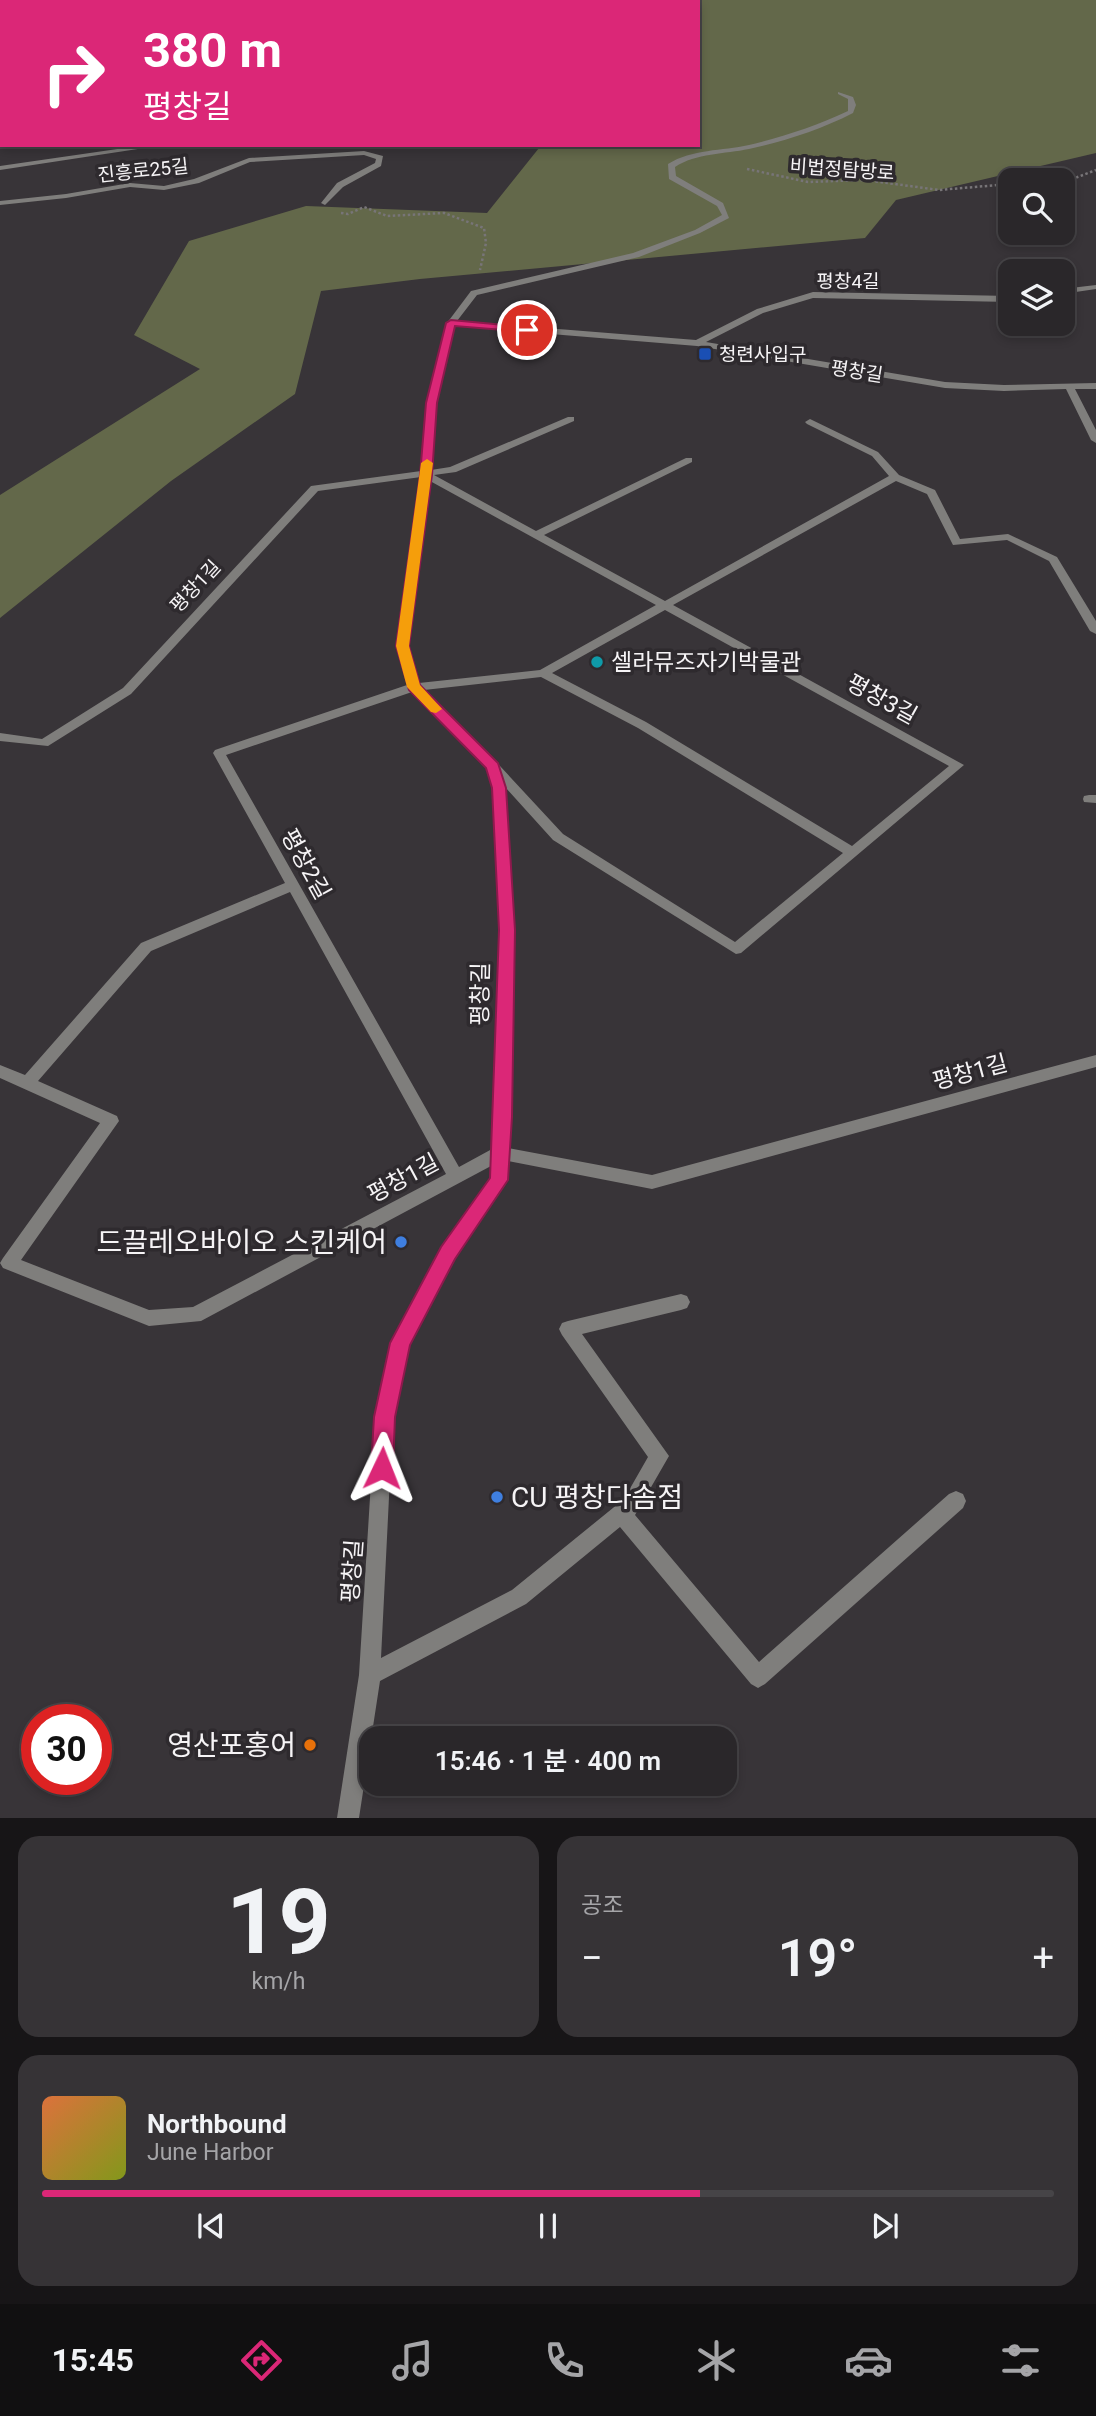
<!DOCTYPE html>
<html lang="ko">
<head>
<meta charset="utf-8">
<style>
  :root { --surface:#2a272a; --page:#363336; --text:#f1f3f6; --muted:#a5a5a8; --line:#464447; --accent:#db2777 }
  body { margin:0; font-family:Roboto,"Noto Sans KR",sans-serif; background:var(--page); color:var(--text); height:100vh; display:flex; flex-direction:column; font-size:26px; white-space:nowrap }
  * { box-sizing:border-box; margin:0 }
  p { font-size:23px; color:var(--muted) }
  .icon { flex:none; width:38px; height:38px; fill:none; stroke:currentColor; stroke-width:2; stroke-linecap:round; stroke-linejoin:round }
  .map { position:relative; height:1818px; overflow:hidden }
  .sheet { display:flex; flex-direction:column; gap:18px; padding:18px; background:#171517; flex:1 }
  .sheet>* { flex:none }
  .top-card { position:absolute; left:0px; top:0px; width:700px; height:147px; box-shadow:0 4px 10px #0003,0 0 0 2px var(--line); background:#db2777; color:#fff; overflow:hidden }
  .controls { position:absolute; left:998px; top:168px; display:grid; gap:14px }
  .controls a { display:grid; place-items:center; width:77px; height:77px; border-radius:14px; background:var(--surface); box-shadow:0 4px 10px #0003,0 0 0 2px var(--line); font-size:35px }
  .speed { position:absolute; left:21px; top:1704px; display:flex; gap:14px; font-size:35px; font-weight:700; text-align:center }
  .speed>* { display:grid; place-content:center; width:91px; height:91px; border-radius:50%; background:var(--surface); box-shadow:0 4px 10px #0003,0 0 0 2px var(--line); line-height:1 }
  .speed .limit { border:10px solid #d22; background:#fff; color:#111 }
  .pin { position:absolute; display:grid; place-items:center; width:60px; height:60px; color:#fff; margin:-30px; border:4px solid #fff; border-radius:50%; box-shadow:0 2px 7px #0007 }
  .me { position:absolute; width:77px; margin:-38px; rotate:2deg; stroke-linejoin:round; filter:drop-shadow(0 0 5px #0008) }
  .turn { display:flex; align-items:center; gap:24px; height:147px; padding:0 28px; font-size:32px }
  .turn .icon { width:91px; height:91px; stroke-width:2.5 }
  .turn b { display:block; font-size:49px; line-height:60px }
  .big { font-size:52px; font-weight:600; line-height:1.1 }
  .sheet .card { flex:1; display:flex; flex-direction:column; justify-content:center; gap:10px; min-width:0; padding:0 24px; border-radius:21px; background:var(--page) }
  .sheet .dial { align-items:center; gap:0 }
  .dial b { font-size:91px; line-height:1 }
  .song { display:flex; align-items:center; gap:21px }
  .cover { width:84px; height:84px; border-radius:10px; background:linear-gradient(135deg,hsl(20 70% 55%),hsl(70 70% 35%)) }
  .played { height:7px; border-radius:4px; background:linear-gradient(90deg,var(--accent) 65%,var(--line) 65%) }
  .keys { display:flex; justify-content:space-around; direction:ltr }
  .heat { display:flex; justify-content:space-between; align-items:center; font-size:38px; direction:ltr }
  .sheet .tiles { flex:1; display:grid; gap:18px; grid-template-columns:1fr 1fr }
  .card:last-child { grid-column:span 2 }
  .trip { position:absolute; left:359px; top:1726px; width:378px; height:70px; border-radius:21px; background:var(--surface); box-shadow:0 4px 10px #0003,0 0 0 2px var(--line); font-weight:600; line-height:70px; text-align:center }
  .dock { display:flex; height:112px; justify-content:space-around; align-items:center; background:#111011; color:var(--muted) }
  .dock .icon { width:49px; height:49px }
  .dock .active { color:var(--accent) }
  .dock b { font-size:32px; color:var(--text) }
  .map>svg:first-child { display:block }
  .forest { fill:#63684a }
  .lines { fill:none; stroke-linecap:round; stroke-linejoin:round }
  .path-far1 { stroke:#787578; stroke-width:2; stroke-dasharray:2.5 2.5; stroke-linecap:butt }
  .path { stroke:#787578; stroke-width:2.5; stroke-dasharray:2.5 2.5; stroke-linecap:butt }
  .service { fill:#7f7e7c; fill-rule:evenodd }
  .minor { fill:#7f7e7c; fill-rule:evenodd }
  .primary { fill:#c8c6c1; fill-rule:evenodd }
  .wall { fill:#4d4747 }
  .shaded-wall { fill:#3e3a39 }
  .building { fill:#595352; stroke:#3e3a39; stroke-width:2 }
  .route { fill:#db2777; stroke:#8e194d; stroke-width:2 }
  .slow { fill:#f59e0b }
  .transit-dot { fill:#1a4fb4; stroke:#2e2a2e; stroke-width:2.5 }
  .culture-dot { fill:#0f9aa8; stroke:#2e2a2e; stroke-width:2.5 }
  .shop-dot { fill:#3f7fe0; stroke:#2e2a2e; stroke-width:2.5 }
  .food-dot { fill:#e8710a; stroke:#2e2a2e; stroke-width:2.5 }
  .labels { text-anchor:middle; stroke-width:7; stroke-linejoin:round; paint-order:stroke }
  .far-street-label { font-size:19px; fill:#f6f4f6; stroke:#2e2a2e }
  .far-poi-label { font-size:19px; fill:#f6f4f6; stroke:#2e2a2e; text-anchor:start }
  .poi-label { font-size:23px; fill:#f6f4f6; stroke:#2e2a2e; text-anchor:start }
  .street-label { font-size:23px; fill:#f6f4f6; stroke:#2e2a2e }
  .near-poi-label { font-size:28px; fill:#f6f4f6; stroke:#2e2a2e; text-anchor:end }
</style>
</head>
<body>
<div class="map">
<svg width="1096" height="1818" viewBox="0 0 1096 1818">
  <rect width="100%" height="100%" fill="#383438"/>
  <path class="forest" d="M528 0H1096V153L896 200 865 238 420 279 321 291 295 394 171 481 0 618V495L200 369 134 335 189 241 306 206 487 213 539 148 534 145H698V2Z"/>
  <g class="lines">
    <path class="path-far1" d="M416 2 418 0"/>
    <path class="path" d="M747 169 808 182 865 180 939 190 1010 184
      M1062 183 1096 170
      M341 213 348 214 364 207 387 216 444 213 484 228 486 243 480 270"/>
    <path class="service" d="M309 0 319 2H311Z"/>
    <path class="minor" d="M0 22H2V26H0Z
      M0 73H2V77H0Z
      M838 92 853 97 856 105 853 113C820 130 785 141 749 149 725 154 696 153 675 167L676 176 723 203 729 218 700 233 639 257 477 295 457 321 696 340 757 309 813 292 1010 296V302L813 298 763 313 706 342 945 382 1004 385 1096 383V389H1075L1096 430V443L1091 440 1066 389 1004 391 945 388 697 346 455 326 436 403 431 470 450 467 568 417H574V421L456 472 434 475 536 531 686 458H692V462L544 535 665 601 889 476 872 456 807 424 805 422 810 419 878 452 899 475 935 490 960 539 1008 534 1057 557 1096 621V634L1090 631 1049 561 1007 540 953 545 927 494 896 481 673 605 964 765 741 953 736 954 553 840 505 787 514 931 508 1148 652 1175 1096 1055V1067L652 1189 508 1161 507 1180 505 1185 454 1258 409 1344 393 1417 381 1658 512 1590 624 1499 648 1457 562 1335 559 1329 562 1323 568 1321 681 1294 687 1296 690 1302 687 1308 681 1310 582 1334 669 1456 635 1515 759 1662 949 1494 956 1491 963 1494 966 1501 963 1508 765 1684 758 1688 751 1684 620 1527 526 1604 380 1681 359 1818H337L359 1675 375 1417 391 1343 442 1248 491 1178V1166L201 1321 149 1326 3 1268 0 1263 3 1258 100 1123 0 1078V1065L25 1075 141 943 285 883 213 753 215 750 407 685 396 647 421 477 318 491 131 694 48 746 0 741V733L42 739 123 688 311 486 421 471 426 403 447 323 471 291 633 253 695 230 722 215 717 206 669 179 668 164C692 149 722 151 749 145 783 137 816 126 848 111V99L838 94ZM430 481 656 605 540 670 419 683 408 647ZM665 610 949 766 852 846 646 722 552 673ZM541 677 638 728 843 853 735 942 563 834 500 766 424 690ZM412 692 487 767 493 788 500 931 492 1149 459 1167 226 755ZM290 892 446 1174 193 1307 149 1310 21 1260 119 1121 117 1116 38 1081 151 951Z
      M145 145H164L0 170V166Z
      M364 151 383 156 381 166 343 187 325 205 321 203 337 183 375 163 376 159 364 155 250 162 199 183 164 190 130 187 66 198 0 205V201L66 194 130 183 164 186 194 179 249 158Z
      M1096 285V289L1062 294V289Z
      M1089 795H1096V803L1084 802 1083 799 1084 796Z"/>
    <path class="primary" d="M21 0H29V2H21Z"/>
  </g>
  <path class="wall" d="M421 0H508L511 2H423Z"/>
  <path class="shaded-wall" d="M124 0H140L138 2H122Z
    M0 42H2V56H0Z"/>
  <path class="building" d="M62 0H124L122 2H58Z
    M441 0H508L511 2H443Z
    M2 29V42H0V30Z"/>
  <path class="route" d="M451 320 527 327 532 330 527 332 455 326 437 403 432 475 409 646 420 685 498 763 506 788 515 930 512 1117 508 1180 455 1259 410 1345 395 1417 393 1468 390 1476 382 1479 375 1476 371 1468 374 1417 390 1343 441 1247 490 1178 499 930 492 788 486 768 409 690 396 646 420 475 426 403 446 323Z"/>
  <path class="slow" d="M427 459 433 463 409 646 420 685 442 709 436 713 431 712 407 687 396 646 421 463Z"/>
  <rect class="transit-dot" x="698" y="347" width="14" height="14" rx="3.5"/>
  <circle class="culture-dot" cx="597" cy="662" r="7"/>
  <g class="shop-dot">
    <circle cx="401" cy="1242" r="7"/>
    <circle cx="497" cy="1497" r="7"/>
  </g>
  <circle class="food-dot" cx="310" cy="1745" r="7"/>
  <g class="labels">
    <g class="far-street-label">
      <text transform="translate(842 169) rotate(4)" y="7">비법정탐방로</text>
      <text transform="translate(143 170) rotate(-6)" y="7">진흥로25길</text>
      <text x="848" y="288">평창4길</text>
      <text transform="translate(857 371) rotate(9)" y="7">평창길</text>
      <text transform="translate(195 586) rotate(-47)" y="7">평창1길</text>
    </g>
    <g class="far-poi-label">
      <text x="719" y="361">청련사입구</text>
    </g>
    <g class="poi-label">
      <text x="611" y="670">셀라뮤즈자기박물관</text>
    </g>
    <g class="street-label">
      <text transform="translate(882 699) rotate(29)" y="8">평창3길</text>
      <text transform="translate(306 864) rotate(61)" y="8">평창2길</text>
      <text transform="translate(480 994) rotate(-89)" y="8">평창길</text>
      <text transform="translate(970 1072) rotate(-15)" y="8">평창1길</text>
      <text transform="translate(403 1178) rotate(-28)" y="8">평창1길</text>
      <text transform="translate(352 1571) rotate(-86)" y="8">평창길</text>
    </g>
    <g class="near-poi-label">
      <text x="387" y="1252">드끌레오바이오 스킨케어</text>
      <text x="511" y="1507" text-anchor="start">CU 평창다솜점</text>
      <text x="296" y="1755">영산포홍어</text>
    </g>
  </g>
</svg>
<div class="controls">
<a><svg class="icon" aria-label="search" viewBox="0 0 24 24"><circle cx="10" cy="10" r="6"/><path d="M15 15l6 6"/></svg></a>
<a><svg class="icon" aria-label="layers" viewBox="0 0 24 24"><path d="M12 4l9 5-9 5-9-5zM3 14l9 5 9-5"/></svg></a>
</div>
<div class="speed"><div class="limit">30</div></div>
<div class="pin" style="left:527px;top:330px;background:#d93025"><svg class="icon" aria-label="arrive" viewBox="0 0 24 24"><path d="M6 21V4h12l-3 4 3 4H6"/></svg></div>
<svg class="me" style="left:382px;top:1468px" viewBox="-20 -20 40 40"><path d="M0-17L14 15 0 8-14 15z" fill="#db2777" stroke="#fff" stroke-width="4"/></svg>
<div class="trip">15:46 · 1 분 · 400 m</div>
<div class="top-card">
<div class="turn"><svg class="icon" aria-label="right" viewBox="0 0 24 24"><path d="M7 20v-9h11M14 6l5 5-5 5"/></svg><div><b>380 m</b>평창길</div></div>
</div>
</div>
<section class="sheet">
<div class="tiles">
<div class="card dial"><b>19</b><p>km/h</p></div>
<div class="card"><p>공조</p>
<div class="heat"><a>−</a><b class="big">19°</b><a>+</a></div>
</div>
<div class="card">
<div class="song"><i class="cover"></i><div><b>Northbound</b><p>June Harbor</p></div></div>
<div class="played"></div>
<div class="keys"><svg class="icon" aria-label="previous" viewBox="0 0 24 24"><path d="M18 5L8 12l10 7zM5 5v14"/></svg><svg class="icon" aria-label="pause" viewBox="0 0 24 24"><path d="M8 5v14M16 5v14"/></svg><svg class="icon" aria-label="next" viewBox="0 0 24 24"><path d="M6 5l10 7-10 7zM19 5v14"/></svg></div>
</div>
</div>
</section>
<nav class="dock">
<b>15:45</b>
<svg class="icon active" aria-label="directions" viewBox="0 0 24 24"><path d="M12 3l9 9-9 9-9-9zM9 14v-3h6M13 9l2 2-2 2"/></svg>
<svg class="icon" aria-label="music" viewBox="0 0 24 24"><path d="M9 18V5l10-2v13"/><circle cx="6" cy="18" r="3"/><circle cx="16" cy="16" r="3"/></svg>
<svg class="icon" aria-label="phone" viewBox="0 0 24 24"><path d="M5 4h4l2 5-3 2q2 4 5 5l2-3 5 2v4C11 20 4 13 5 4z"/></svg>
<svg class="icon" aria-label="climate" viewBox="0 0 24 24"><path d="M12 3v18M4 7l16 10M4 17L20 7"/></svg>
<svg class="icon" aria-label="car" viewBox="0 0 24 24"><path d="M5 17H2v-5l4-1 3-4h7l3 4 3 1v5h-3M9 17h6M6 11h13"/><circle cx="7" cy="17" r="2"/><circle cx="17" cy="17" r="2"/></svg>
<svg class="icon" aria-label="filters" viewBox="0 0 24 24"><path d="M4 7h16M4 17h16"/><circle cx="9" cy="7" r="2"/><circle cx="15" cy="17" r="2"/></svg>
</nav>
</body>
</html>
